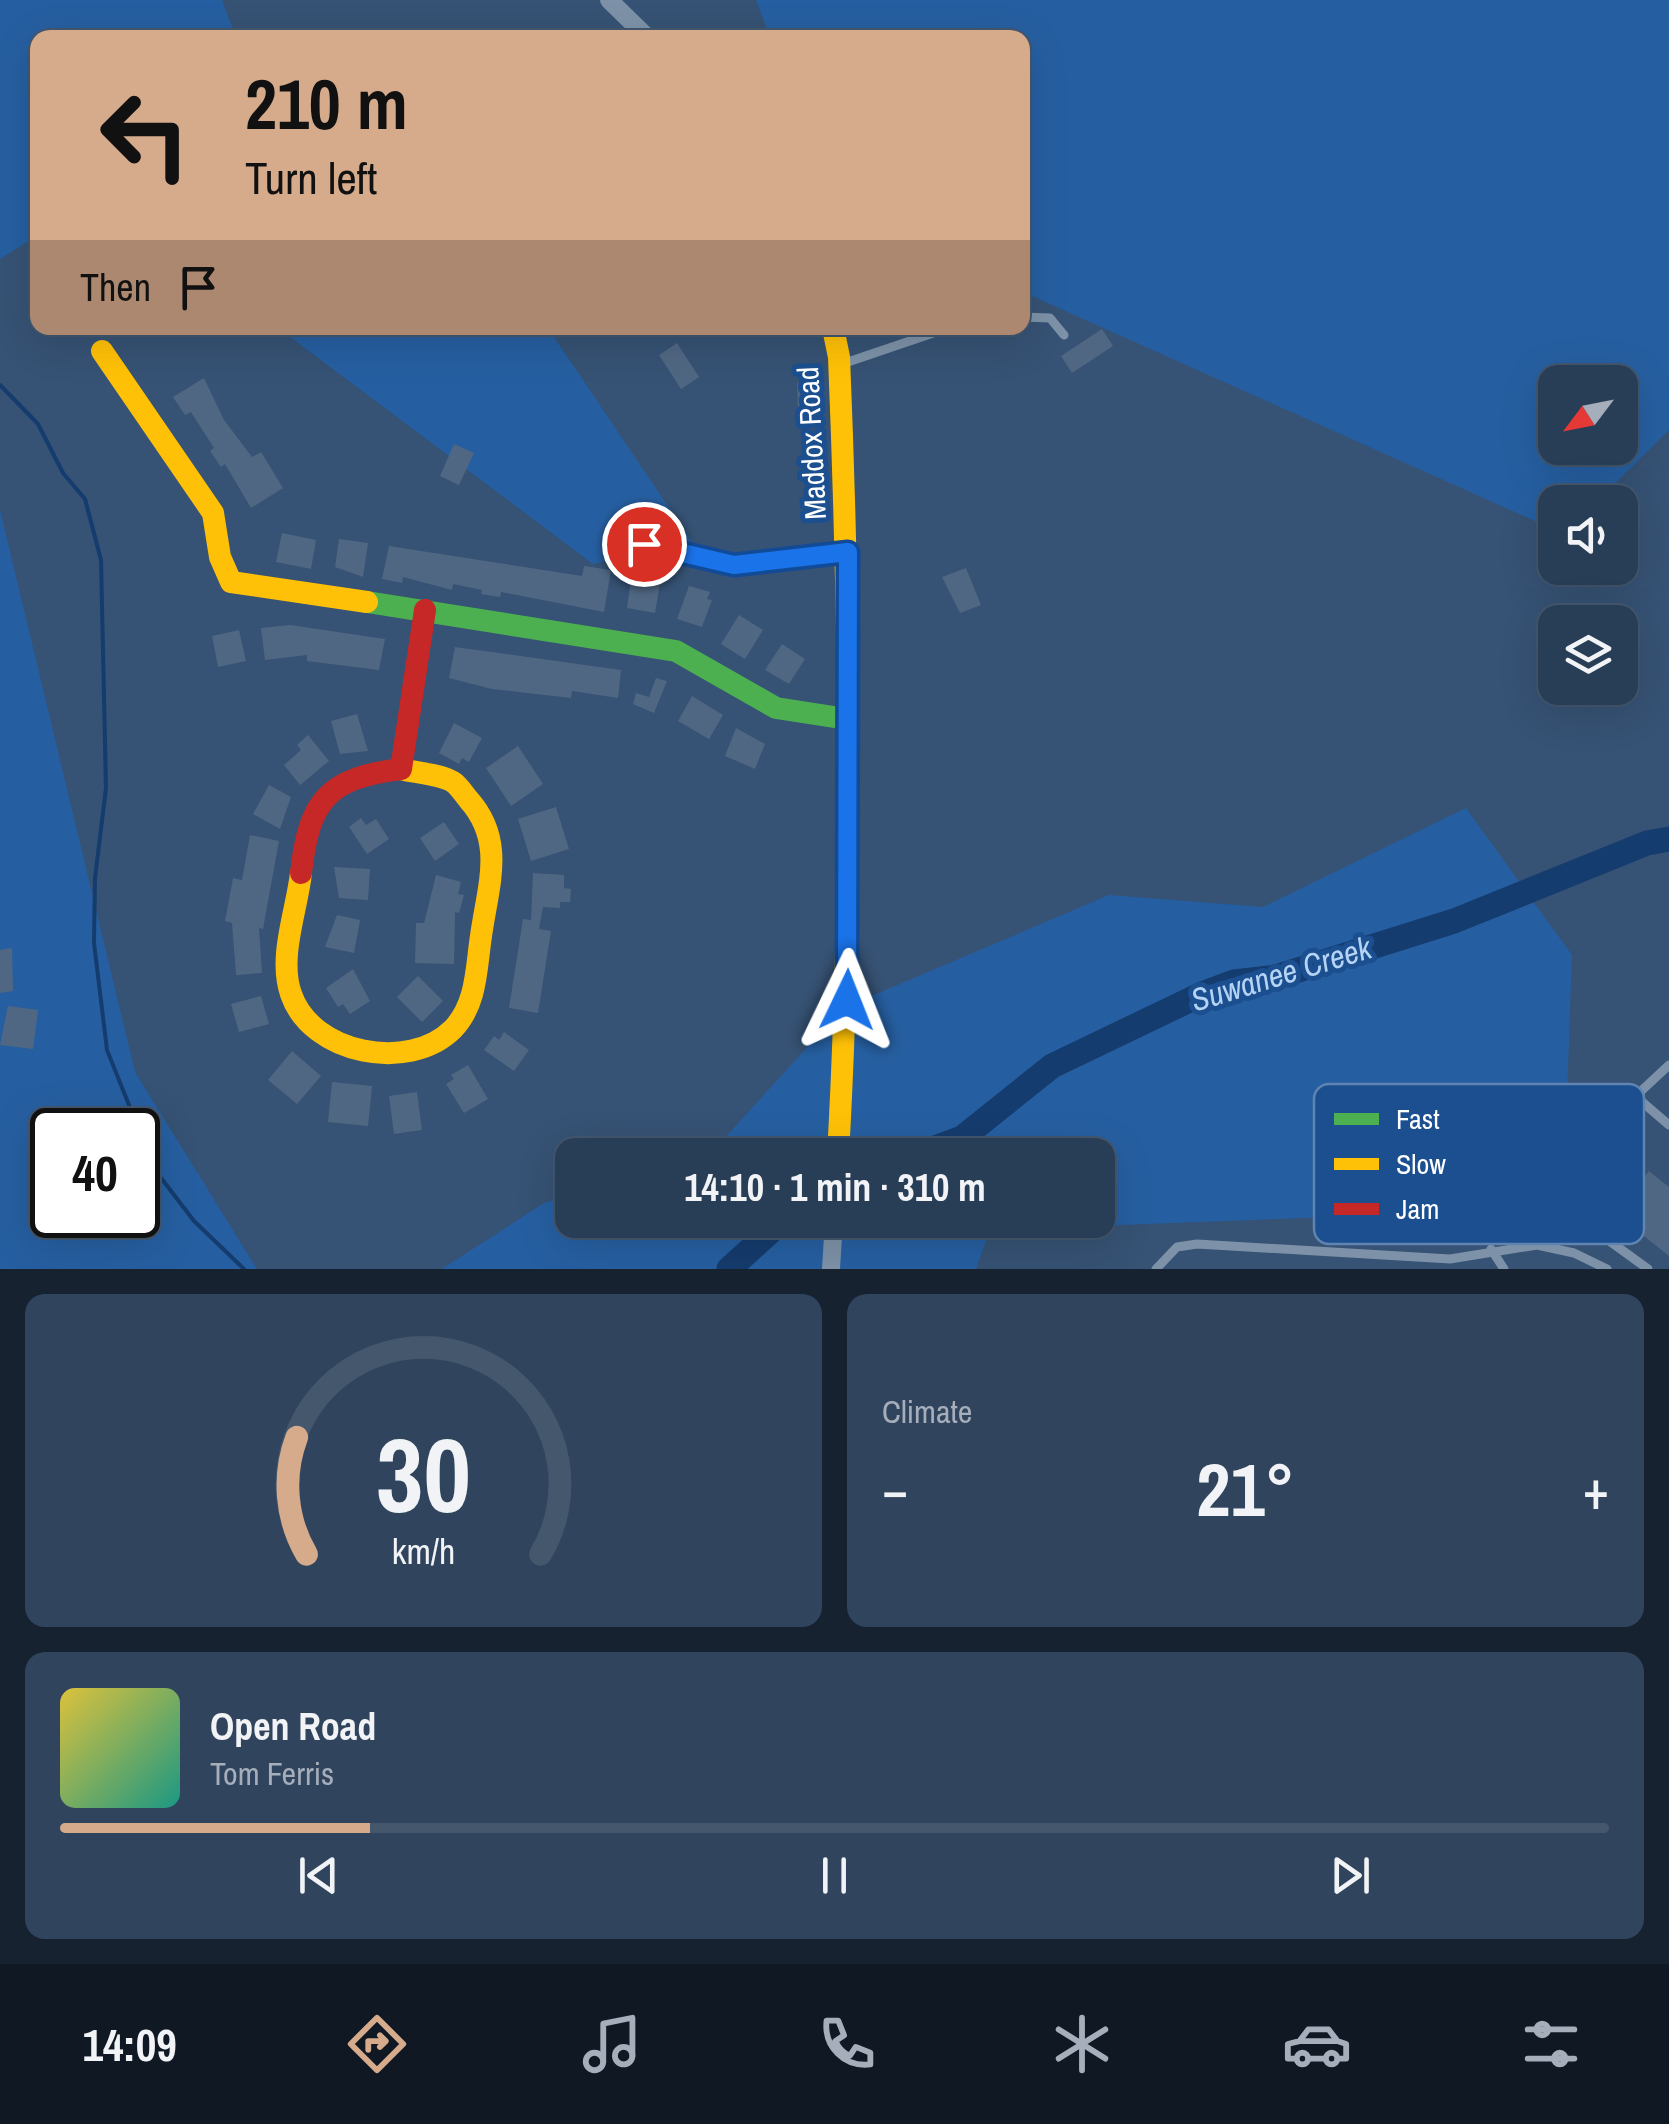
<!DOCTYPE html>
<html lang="en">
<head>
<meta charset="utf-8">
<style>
  :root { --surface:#283e57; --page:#30455d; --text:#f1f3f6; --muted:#a5aeba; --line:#44576d; --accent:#d6ab8b }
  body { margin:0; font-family:"Archivo Narrow",sans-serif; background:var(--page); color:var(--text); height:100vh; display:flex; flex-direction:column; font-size:38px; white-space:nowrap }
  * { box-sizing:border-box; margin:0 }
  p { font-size:32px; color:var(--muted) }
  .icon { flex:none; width:55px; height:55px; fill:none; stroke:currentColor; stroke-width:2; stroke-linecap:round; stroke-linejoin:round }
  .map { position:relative; height:1269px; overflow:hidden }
  .sheet { display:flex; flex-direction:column; gap:25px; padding:25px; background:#162230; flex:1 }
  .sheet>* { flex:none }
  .banner { position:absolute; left:30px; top:30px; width:1000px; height:305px; border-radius:20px; box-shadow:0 10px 40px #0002,0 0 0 2px var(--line); background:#d6ab8b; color:#111; overflow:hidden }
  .needle { width:65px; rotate:238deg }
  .buttons { position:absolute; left:1538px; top:365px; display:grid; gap:20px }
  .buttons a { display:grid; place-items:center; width:100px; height:100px; border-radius:20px; background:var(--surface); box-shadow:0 10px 40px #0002,0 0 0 2px var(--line); font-size:50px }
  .speed { position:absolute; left:30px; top:1108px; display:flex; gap:20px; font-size:50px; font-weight:700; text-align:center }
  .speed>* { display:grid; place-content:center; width:130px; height:130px; border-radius:50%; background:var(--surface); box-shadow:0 10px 40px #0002,0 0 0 2px var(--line); line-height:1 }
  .speed .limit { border:5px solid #111; border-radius:15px; background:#fff; color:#111 }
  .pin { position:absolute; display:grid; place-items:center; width:85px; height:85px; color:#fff; margin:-42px; border:5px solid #fff; border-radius:50%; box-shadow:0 2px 10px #0007 }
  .me { position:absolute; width:110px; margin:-55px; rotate:2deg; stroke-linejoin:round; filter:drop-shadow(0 0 8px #0008) }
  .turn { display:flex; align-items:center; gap:35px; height:210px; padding:0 50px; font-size:45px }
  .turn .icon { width:130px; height:130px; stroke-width:2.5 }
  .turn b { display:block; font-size:70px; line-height:85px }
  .then { display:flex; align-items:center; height:95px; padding:0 50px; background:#0003; gap:20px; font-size:38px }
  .big { font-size:75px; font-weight:700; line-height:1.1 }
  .sheet .tile { flex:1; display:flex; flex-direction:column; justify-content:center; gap:15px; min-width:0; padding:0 35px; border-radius:20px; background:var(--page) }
  .sheet .dial { align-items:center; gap:0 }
  .dial svg { height:260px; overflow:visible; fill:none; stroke:var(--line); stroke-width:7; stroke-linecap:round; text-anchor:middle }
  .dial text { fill:var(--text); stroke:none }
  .song { display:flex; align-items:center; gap:30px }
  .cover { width:120px; height:120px; border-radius:15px; background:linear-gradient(135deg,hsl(50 70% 55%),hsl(170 70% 35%)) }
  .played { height:10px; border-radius:5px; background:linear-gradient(90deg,var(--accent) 20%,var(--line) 20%) }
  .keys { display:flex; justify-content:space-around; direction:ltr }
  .heat { display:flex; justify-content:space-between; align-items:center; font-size:55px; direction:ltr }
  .sheet .tiles { flex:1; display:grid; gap:25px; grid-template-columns:1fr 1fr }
  .tile:last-child { grid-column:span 2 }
  .trip { position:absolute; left:555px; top:1138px; width:560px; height:100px; border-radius:20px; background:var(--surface); box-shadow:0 10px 40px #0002,0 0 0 2px var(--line); font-weight:700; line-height:100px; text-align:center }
  .tabs { display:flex; height:160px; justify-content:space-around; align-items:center; background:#101923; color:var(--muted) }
  .tabs .icon { width:70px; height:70px }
  .tabs .on { color:var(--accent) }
  .tabs b { font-size:45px; color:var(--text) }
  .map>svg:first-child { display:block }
  .green { fill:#265fa1; fill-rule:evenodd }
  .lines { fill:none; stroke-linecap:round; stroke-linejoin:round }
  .stream { stroke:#153c6e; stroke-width:4 }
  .river { stroke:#153c6e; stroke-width:25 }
  .building { fill:#506783 }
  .lane { stroke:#7d92a8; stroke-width:9 }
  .street { stroke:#7d92a8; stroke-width:18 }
  .fast { stroke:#4caf50; stroke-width:22 }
  .slow { stroke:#ffc107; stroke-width:22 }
  .jam { stroke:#c62828; stroke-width:22 }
  .route-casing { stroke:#114b97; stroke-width:25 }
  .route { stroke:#1a73e8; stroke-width:18 }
  .labels { text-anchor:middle; stroke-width:10; stroke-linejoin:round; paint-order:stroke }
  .street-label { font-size:30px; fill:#fff; stroke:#1b4f8f }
  .water-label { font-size:32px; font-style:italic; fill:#b5d3f5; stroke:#1b4f8f }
  .key { fill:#1b4f8f; stroke:#5f84b1; stroke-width:2.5 }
  .key-label { font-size:28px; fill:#fff }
</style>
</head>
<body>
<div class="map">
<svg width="1669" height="1269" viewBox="0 0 1669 1269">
  <rect width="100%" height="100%" fill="#365274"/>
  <path class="green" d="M0 0H222L236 37 38 38 37 236 0 259Z
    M756 0H1669V430L1596 502H1555V530L1023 292 1022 38 770 37ZM1555 382H1620V448H1555Z
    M278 328H548L692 542 593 564Z
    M0 510 135 1072 257 1269H0ZM52 1130H138V1215H52Z
    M1466 808 1572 955 1563 1208 990 1230 976 1269H442L544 1203 572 1195V1220H1098V1155H709L843 1008 1109 895 1263 907Z"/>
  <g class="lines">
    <path class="stream" d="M0 385 38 424 63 473 85 499 101 560 106 788 95 878 94 943 107 1050 155 1170 194 1221 244 1269"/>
    <path class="river" d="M916 1155 962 1138 1052 1066 1202 994 1234 982 1276 977 1454 921 1647 843 1669 839
      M729 1269 783 1220"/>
  </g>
  <path class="building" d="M1102 329 1113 346 1072 373 1061 356Z
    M677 343 699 377 681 389 659 355Z
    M204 378 224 420 252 457 261 452 283 488 251 508 225 464 221 467 210 451 214 448 191 412 185 415 173 397Z
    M820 382 821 408H798L797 383Z
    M454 444 474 453 459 485 440 476Z
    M282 533 316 540 311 569 276 562Z
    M339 539 368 543 363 577 335 567Z
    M389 546 582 576 584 566 611 570 604 612 501 592 500 597 481 594 482 590 453 584 452 590 403 577 402 583 382 579Z
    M966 568 981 605 960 613 942 577Z
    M632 571 660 583 655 613 627 608Z
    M689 586 710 592 707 599 712 600 702 627 677 619Z
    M739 615 763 630 745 659 721 644Z
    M290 625 385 639 379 670 307 661V655L265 660 261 628Z
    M239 630 246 661 218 667 212 636Z
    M782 644 805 659 789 684 765 670Z
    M455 647 621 670 618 698 572 691 571 698 492 689 449 678Z
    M656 678 667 681 654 713 633 704 636 693 649 697Z
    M692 696 723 715 709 739 678 721Z
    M357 714 368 751 340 754 331 721Z
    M454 723 482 738 469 762 462 758 459 764 439 753Z
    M736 728 765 744 755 769 725 756Z
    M308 735 329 761 300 785 284 765 301 750 297 745Z
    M518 746 543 784 511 806 486 768Z
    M269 785 291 797 280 829 253 814Z
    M556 807 569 849 531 861 518 819Z
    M361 818 366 825 376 819 389 839 367 854 349 827Z
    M444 822 459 844 435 861 420 838Z
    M250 835 279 841 263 929 259 928 262 973 236 975 232 923 225 921 233 878 242 880Z
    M334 867 370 869 368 900 339 898Z
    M533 873 564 875V888L571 889 570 902H560V908L543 907 539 929 551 931 538 1013 509 1008 523 919 531 920Z
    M436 875 461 882 458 894 464 895 459 913 455 912 454 964 415 963 416 923H424Z
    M337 915 360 920 354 953 325 947Z
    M12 948 13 991 0 993V950Z
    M353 969 370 1001 350 1014 343 1004 338 1007 326 988Z
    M418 976 443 1001 422 1022 397 997Z
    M261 996 269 1024 239 1032 231 1004Z
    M8 1006 38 1010 33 1049 0 1045Z
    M504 1032 529 1050 514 1071 484 1050 494 1036 499 1040Z
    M292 1051 321 1076 297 1104 268 1080Z
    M468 1065 488 1099 464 1113 446 1084 454 1079 451 1075Z
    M332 1082 372 1086 368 1126 328 1122Z
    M417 1092 422 1130 394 1134 389 1096Z
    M1649 1171 1669 1187V1256L1615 1213Z"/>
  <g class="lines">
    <path class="lane" d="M1022 317 1050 318 1064 335
      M842 364 948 328
      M1669 1065 1640 1092 1641 1101 1669 1125
      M1597 1232 1648 1269
      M1491 1249 1504 1269
      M1156 1269 1177 1247 1197 1244 1450 1259 1537 1245 1574 1253 1607 1269"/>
    <path class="street" d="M609 0 648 38
      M644 544 734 565 848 552
      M831 1269 834 1220"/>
    <path class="fast" d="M367 602 676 651 776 708 847 719"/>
    <path class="slow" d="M833 328 839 357C850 623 853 889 838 1155
      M102 351 213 513 220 557 231 582 367 602
      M301 873C297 910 278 957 291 994 311 1054 409 1073 453 1029 477 1004 476 969 481 936 488 885 506 841 468 799 464 794 458 785 453 782 440 774 416 773 401 769"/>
    <path class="jam" d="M301 873C309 800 328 778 401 769L425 610"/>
  </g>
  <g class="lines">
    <g class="route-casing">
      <path id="route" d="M644 544 734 565 848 552 847 1000"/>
    </g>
    <use href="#route" class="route"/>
  </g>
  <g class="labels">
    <g class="street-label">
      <text transform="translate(812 443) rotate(-93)" y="10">Maddox Road</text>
    </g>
    <g class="water-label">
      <text transform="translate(1281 974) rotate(-17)" y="11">Suwanee Creek</text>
    </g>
  </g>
  <rect x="1314" y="1084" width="330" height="160" rx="15" class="key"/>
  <rect x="1334" y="1113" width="45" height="12" fill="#4caf50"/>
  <rect x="1334" y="1158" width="45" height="12" fill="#ffc107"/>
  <rect x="1334" y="1203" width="45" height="12" fill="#c62828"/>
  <g class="key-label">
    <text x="1396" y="1129">Fast</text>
    <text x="1396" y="1174">Slow</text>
    <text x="1396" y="1219">Jam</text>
  </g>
</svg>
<div class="buttons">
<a><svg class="needle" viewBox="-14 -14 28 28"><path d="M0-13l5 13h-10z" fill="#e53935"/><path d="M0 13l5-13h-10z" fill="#a5aeba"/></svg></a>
<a><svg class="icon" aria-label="sound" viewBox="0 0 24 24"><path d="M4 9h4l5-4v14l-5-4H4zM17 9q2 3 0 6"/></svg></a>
<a><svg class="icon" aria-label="layers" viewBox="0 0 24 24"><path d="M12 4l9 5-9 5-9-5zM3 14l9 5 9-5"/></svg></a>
</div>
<div class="speed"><div class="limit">40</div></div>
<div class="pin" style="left:644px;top:544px;background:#d93025"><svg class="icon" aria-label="arrive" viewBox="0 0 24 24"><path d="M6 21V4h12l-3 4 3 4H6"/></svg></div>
<svg class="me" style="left:847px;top:1000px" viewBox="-20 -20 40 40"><path d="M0-17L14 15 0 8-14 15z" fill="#1a73e8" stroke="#fff" stroke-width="4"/></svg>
<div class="trip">14:10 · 1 min · 310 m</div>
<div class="banner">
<div class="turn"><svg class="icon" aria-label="left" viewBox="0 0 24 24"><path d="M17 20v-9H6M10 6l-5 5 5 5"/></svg><div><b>210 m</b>Turn left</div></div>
<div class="then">Then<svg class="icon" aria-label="arrive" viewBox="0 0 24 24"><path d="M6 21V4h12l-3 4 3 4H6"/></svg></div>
</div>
</div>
<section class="sheet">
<div class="tiles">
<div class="tile dial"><svg viewBox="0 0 100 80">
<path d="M14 69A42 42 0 1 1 86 69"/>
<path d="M14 69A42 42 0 0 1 11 33" stroke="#d6ab8b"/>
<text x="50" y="56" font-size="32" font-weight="700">30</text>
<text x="50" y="72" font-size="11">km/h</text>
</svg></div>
<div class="tile"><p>Climate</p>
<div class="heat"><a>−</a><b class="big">21°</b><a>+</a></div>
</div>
<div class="tile">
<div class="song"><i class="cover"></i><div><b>Open Road</b><p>Tom Ferris</p></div></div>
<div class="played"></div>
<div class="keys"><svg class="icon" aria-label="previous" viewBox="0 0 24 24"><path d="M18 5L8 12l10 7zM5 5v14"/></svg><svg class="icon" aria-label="pause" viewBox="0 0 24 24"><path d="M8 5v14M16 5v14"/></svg><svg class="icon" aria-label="next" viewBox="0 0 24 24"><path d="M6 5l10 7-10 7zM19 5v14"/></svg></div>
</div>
</div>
</section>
<nav class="tabs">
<b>14:09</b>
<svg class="icon on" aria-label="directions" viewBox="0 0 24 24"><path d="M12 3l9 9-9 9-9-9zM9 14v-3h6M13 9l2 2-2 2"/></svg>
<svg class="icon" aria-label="music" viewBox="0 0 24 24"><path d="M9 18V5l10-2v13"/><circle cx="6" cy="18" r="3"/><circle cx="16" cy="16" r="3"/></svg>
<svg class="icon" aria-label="phone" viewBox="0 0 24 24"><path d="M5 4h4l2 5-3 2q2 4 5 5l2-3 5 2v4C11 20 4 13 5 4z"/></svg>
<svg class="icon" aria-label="climate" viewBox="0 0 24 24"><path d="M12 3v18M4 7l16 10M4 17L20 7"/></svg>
<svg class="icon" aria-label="car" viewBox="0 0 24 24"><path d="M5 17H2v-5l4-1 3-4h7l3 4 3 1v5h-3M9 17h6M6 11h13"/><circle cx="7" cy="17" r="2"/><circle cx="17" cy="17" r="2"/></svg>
<svg class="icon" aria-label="filters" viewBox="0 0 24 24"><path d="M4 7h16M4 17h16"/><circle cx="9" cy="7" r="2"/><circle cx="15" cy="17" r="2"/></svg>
</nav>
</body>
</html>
